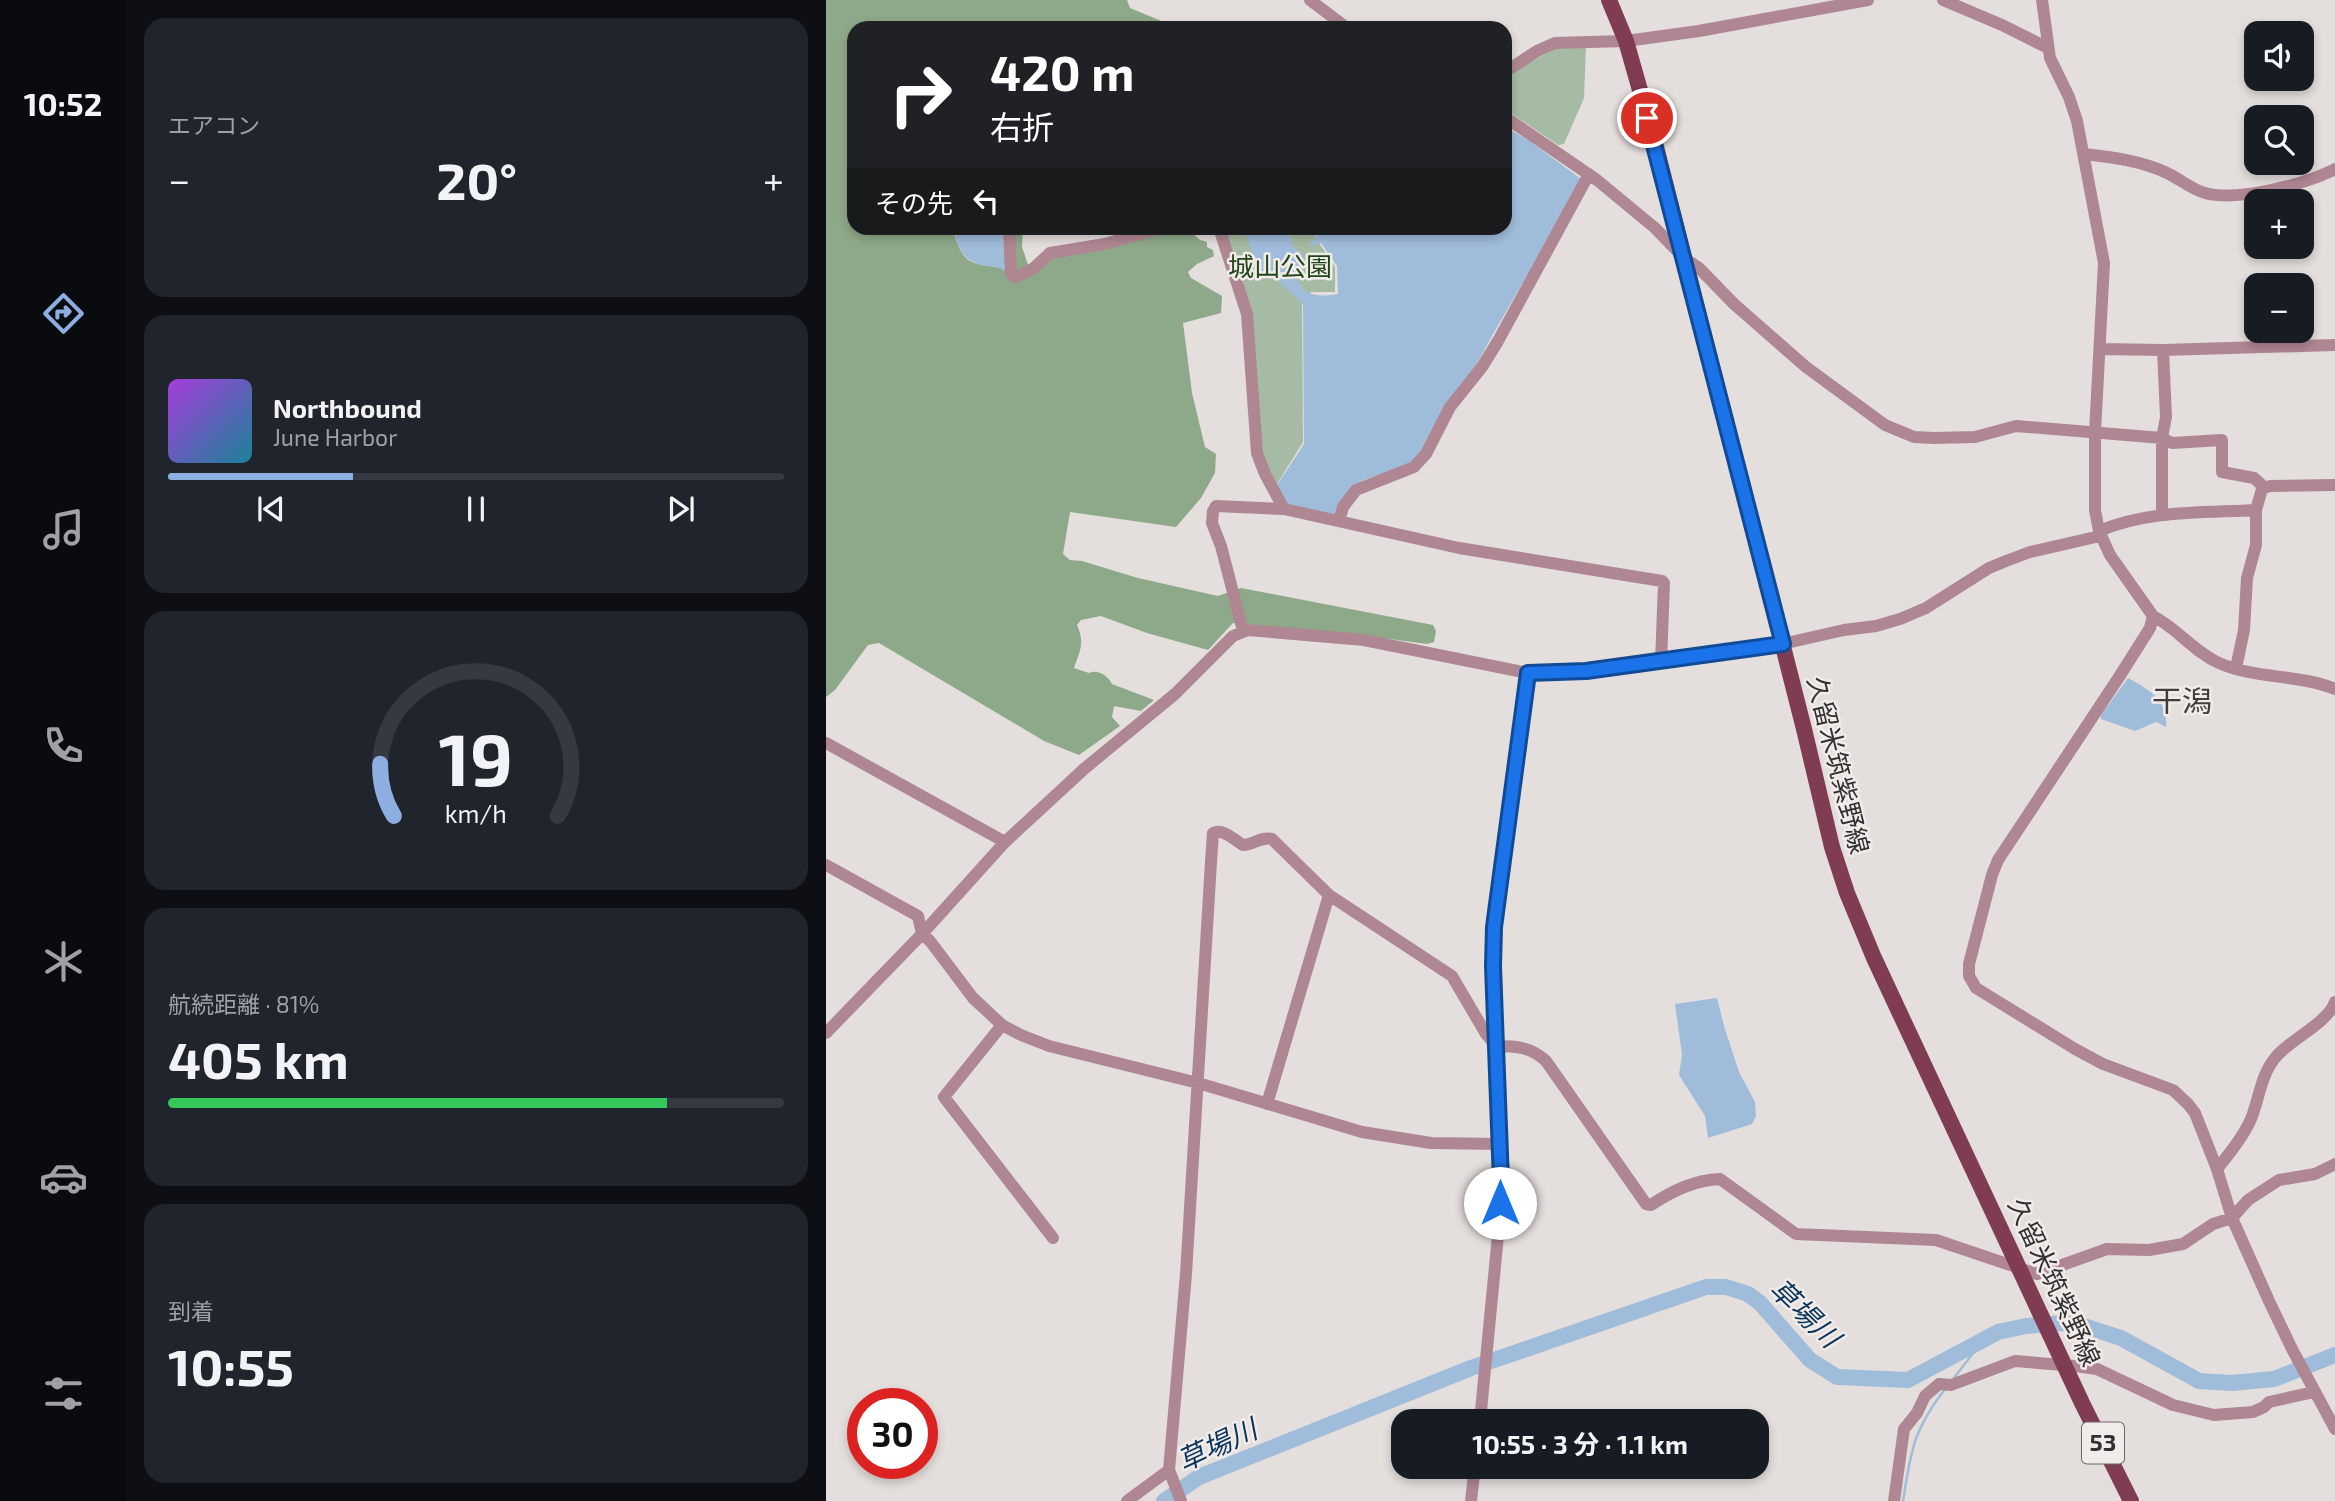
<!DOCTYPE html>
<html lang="ja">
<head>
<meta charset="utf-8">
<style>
  :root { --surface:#171b24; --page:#20242c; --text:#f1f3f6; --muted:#9ea1a6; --line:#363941; --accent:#8daee0 }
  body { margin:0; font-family:"Exo 2","Noto Sans JP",sans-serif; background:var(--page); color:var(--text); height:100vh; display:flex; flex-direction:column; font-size:26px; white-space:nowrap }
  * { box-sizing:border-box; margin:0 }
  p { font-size:23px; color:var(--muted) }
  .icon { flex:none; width:38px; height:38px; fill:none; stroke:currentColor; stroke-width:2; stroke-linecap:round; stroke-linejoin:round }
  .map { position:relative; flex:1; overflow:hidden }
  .details { display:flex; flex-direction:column; gap:18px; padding:18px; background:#0d0f14; width:700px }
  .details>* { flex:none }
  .banner { position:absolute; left:21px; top:21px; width:665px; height:214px; border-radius:21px; box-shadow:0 4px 10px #0003; background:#202124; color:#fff; overflow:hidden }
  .buttons { position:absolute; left:1418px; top:21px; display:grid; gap:14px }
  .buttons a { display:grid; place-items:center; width:70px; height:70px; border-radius:14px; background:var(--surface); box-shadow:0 4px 10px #0003; font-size:35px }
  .speed { position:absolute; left:21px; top:1388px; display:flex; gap:14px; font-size:35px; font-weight:700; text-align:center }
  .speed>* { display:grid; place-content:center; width:91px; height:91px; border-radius:50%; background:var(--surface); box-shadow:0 4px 10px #0003; line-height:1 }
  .speed .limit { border:10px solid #d22; background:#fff; color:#111 }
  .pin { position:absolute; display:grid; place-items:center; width:60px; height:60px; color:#fff; margin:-30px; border:4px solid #fff; border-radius:50%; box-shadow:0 2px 7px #0007 }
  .me { position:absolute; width:77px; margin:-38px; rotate:0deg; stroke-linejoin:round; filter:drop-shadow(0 0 5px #0008) }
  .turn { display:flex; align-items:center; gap:24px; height:147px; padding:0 28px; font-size:32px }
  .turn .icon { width:91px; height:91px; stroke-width:2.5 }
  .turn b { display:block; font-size:49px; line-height:60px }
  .then { display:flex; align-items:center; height:66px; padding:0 28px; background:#0003; gap:14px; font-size:26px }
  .big { font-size:52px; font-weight:700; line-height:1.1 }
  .details .card { flex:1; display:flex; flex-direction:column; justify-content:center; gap:10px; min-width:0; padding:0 24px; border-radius:21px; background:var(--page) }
  .details .dial { align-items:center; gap:0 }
  .dial svg { height:182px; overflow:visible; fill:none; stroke:var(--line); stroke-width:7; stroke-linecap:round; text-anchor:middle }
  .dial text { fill:var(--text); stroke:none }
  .song { display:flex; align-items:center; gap:21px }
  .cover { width:84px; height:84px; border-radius:10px; background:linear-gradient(135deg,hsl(280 70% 55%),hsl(190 70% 35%)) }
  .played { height:7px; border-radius:4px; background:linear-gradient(90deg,var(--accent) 30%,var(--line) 30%) }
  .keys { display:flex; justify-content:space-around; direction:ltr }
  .heat { display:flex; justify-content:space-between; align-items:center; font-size:38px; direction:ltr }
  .charge { height:10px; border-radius:5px; background:linear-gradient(90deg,#34c759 81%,var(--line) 0) }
  .trip { position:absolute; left:565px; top:1409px; width:378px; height:70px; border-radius:21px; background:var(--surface); box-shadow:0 4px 10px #0003; font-weight:700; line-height:70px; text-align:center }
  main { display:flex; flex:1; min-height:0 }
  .tabs { display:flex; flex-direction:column; width:126px; justify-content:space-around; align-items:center; background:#090b0e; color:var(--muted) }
  .tabs .icon { width:49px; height:49px }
  .tabs .selected { color:var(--accent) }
  .tabs b { font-size:32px; color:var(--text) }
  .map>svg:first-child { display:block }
  .green { fill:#a6bba3 }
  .forest { fill:#8ea989 }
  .water { fill:#a0bcdb }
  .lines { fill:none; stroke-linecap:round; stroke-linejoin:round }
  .stream { stroke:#a0bcdb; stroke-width:2.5 }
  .river { stroke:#a0bcdb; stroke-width:16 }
  .minor { stroke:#af8792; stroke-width:12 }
  .major { stroke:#803c53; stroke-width:16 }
  .route-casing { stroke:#114b97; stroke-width:18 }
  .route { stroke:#1a73e8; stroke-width:12 }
  .labels { text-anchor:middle; stroke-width:5; stroke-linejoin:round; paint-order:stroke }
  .shield { fill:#f1ece9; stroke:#6c6967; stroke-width:2 }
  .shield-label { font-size:24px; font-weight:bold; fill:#33312f }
  .park-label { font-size:26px; fill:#1f4518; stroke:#f1ece9 }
  .street-label { font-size:26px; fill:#33312f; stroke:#f1ece9 }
  .water-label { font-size:28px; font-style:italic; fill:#08345c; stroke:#f1ece9 }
  .quarter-label { font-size:30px; fill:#423e3c; stroke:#f1ece9 }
</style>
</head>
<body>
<main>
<nav class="tabs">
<b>10:52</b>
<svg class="icon selected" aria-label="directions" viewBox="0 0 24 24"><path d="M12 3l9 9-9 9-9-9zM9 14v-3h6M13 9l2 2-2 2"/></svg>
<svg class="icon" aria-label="music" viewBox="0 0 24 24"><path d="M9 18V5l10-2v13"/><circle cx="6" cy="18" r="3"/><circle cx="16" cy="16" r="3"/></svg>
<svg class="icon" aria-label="phone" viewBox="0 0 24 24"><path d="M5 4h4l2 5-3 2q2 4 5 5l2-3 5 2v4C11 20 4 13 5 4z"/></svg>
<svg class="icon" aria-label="climate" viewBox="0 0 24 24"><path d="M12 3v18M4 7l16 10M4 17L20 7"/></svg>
<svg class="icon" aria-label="car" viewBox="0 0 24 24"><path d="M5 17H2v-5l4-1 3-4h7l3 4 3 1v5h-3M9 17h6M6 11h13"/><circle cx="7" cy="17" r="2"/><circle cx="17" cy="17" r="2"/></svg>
<svg class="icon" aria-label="filters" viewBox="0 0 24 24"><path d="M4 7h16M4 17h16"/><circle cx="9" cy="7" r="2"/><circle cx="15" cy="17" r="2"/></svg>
</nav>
<section class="details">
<div class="card"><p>エアコン</p>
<div class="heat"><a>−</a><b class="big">20°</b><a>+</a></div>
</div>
<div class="card">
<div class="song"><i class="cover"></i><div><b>Northbound</b><p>June Harbor</p></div></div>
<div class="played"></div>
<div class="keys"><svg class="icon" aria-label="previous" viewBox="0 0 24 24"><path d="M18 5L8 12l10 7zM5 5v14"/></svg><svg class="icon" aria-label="pause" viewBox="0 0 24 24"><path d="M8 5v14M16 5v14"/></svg><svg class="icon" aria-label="next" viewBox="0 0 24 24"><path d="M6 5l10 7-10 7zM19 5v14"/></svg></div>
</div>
<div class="card dial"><svg viewBox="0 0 100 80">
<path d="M14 69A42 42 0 1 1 86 69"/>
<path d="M14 69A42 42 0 0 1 8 46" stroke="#8daee0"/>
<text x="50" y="56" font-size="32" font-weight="700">19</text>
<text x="50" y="72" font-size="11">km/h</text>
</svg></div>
<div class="card"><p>航続距離 · 81%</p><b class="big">405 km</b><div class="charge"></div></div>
<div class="card"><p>到着</p><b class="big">10:55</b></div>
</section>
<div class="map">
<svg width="1509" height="1501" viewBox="0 0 1509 1501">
  <rect width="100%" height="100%" fill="#e4dedc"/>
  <path class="green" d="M734 47H760L758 98 738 144 732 145 679 109V81C695 66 714 56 734 47Z
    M396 228H487L489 237 509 267V292H485L476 304 477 442 451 484 435 458 426 354Z"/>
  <path class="forest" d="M0 0H301L304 8 350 27 28 28V228H126C138 264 140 263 176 268L179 228H197L196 247 205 273 226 257 341 228H376L366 233 374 240 381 242V247L387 250 388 256 371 264 362 272 365 278 396 296 395 313 357 323 366 393 379 447 390 454 389 473 375 498 350 527 244 512 237 554 244 560 256 561 312 578 392 596 415 588 607 625 610 631 608 642 601 644 528 634 407 623 382 650 321 633 275 616 255 620 251 625C259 643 254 650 248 668L263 673C272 669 282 676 286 684L328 700 315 711 288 706 286 717 294 726 253 755 218 741 53 643 42 645 9 690 0 697Z"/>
  <path class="water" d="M679 127 702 140 755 179C726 232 696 284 666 336 645 374 623 416 597 450 570 486 525 461 509 517L462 506 451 485 478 444 477 304 451 280 435 277 421 237 428 228H461L468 248 477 255 470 270C471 295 491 298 512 294L511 266 495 243 485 246 484 241 490 239 488 228H679Z
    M127 228H179L182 273C175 267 169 267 161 266 136 262 133 249 127 228Z
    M1302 678C1324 690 1342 700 1340 727L1330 722 1309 731 1275 719V715Z
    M891 998 898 1026 913 1072 929 1102 930 1116 926 1124 882 1138 879 1116 853 1075 856 1055 849 1004Z"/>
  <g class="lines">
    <path class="stream" d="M1128 1378 1157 1340
      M1077 1501C1085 1451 1087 1430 1119 1389"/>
    <path class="river" d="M338 1501 373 1477 645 1368 880 1287H900L922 1294 934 1303 984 1360 1011 1377 1082 1380 1172 1332 1200 1326 1237 1323 1258 1326 1295 1338 1373 1381 1406 1383 1448 1379 1509 1355"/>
    <path class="minor" d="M484 0 521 28
      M1117 0 1176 25 1222 48
      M1216 0 1224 58 1243 97 1251 121 1278 263 1269 432V510L1273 531 1284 555 1327 616 1324 628 1293 677 1172 860 1166 875 1143 964V976L1150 988 1249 1049 1277 1064 1347 1090 1362 1104 1369 1113 1391 1169 1406 1218 1443 1301 1466 1349 1509 1429
      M679 72 711 51 729 43 800 41 873 31 1042 0
      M679 117 771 180 829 228 858 258 873 268 908 304 980 367 1059 425 1088 437 1108 438 1149 437 1190 426 1336 438 1346 443 1396 440V472L1428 478 1438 487
      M1258 154C1286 157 1316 161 1341 173 1354 179 1365 189 1379 193 1411 202 1480 184 1509 169
      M183 228 185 274 190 277 208 268 224 253 279 244 335 228
      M393 228 421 314 431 453 439 474 458 509
      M1274 349 1337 350 1509 345
      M1336 514V438L1340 417 1337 350
      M513 521 517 507 530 490 588 467 600 454 624 407 656 367 672 341 763 174
      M1273 531C1323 510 1377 513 1430 510
      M1327 616C1351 628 1368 652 1393 663 1429 679 1472 674 1509 689
      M417 631 395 546 386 523 387 511 390 506 458 509 633 548 836 581 838 583 835 662
      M1410 668 1418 630 1421 578 1430 545V510L1436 489 1444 486 1509 485
      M0 743 179 842
      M0 865 92 916 96 934 104 941 147 998 176 1025 195 1035 223 1046 372 1083 536 1132 605 1143 673 1144
      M176 1025 118 1097 227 1238
      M0 1033 96 934 179 842 258 769 349 694 407 636 422 630 538 640 702 673H737L777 669 956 644 1018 630 1050 626 1074 619 1100 608 1163 568 1180 561 1204 552 1274 536
      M441 1104 503 895
      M1391 1169C1403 1154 1417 1137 1425 1119 1433 1099 1435 1075 1449 1058 1464 1039 1501 1024 1509 1002
      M654 1421 673 1225 675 1181 667 966 668 927 702 673
      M301 1501 343 1470
      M355 1501 343 1470 360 1274 385 862 387 833C397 828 408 840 417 845 428 845 435 836 446 839L503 895 626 976 660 1034 670 1046C690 1046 705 1047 720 1061L820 1204 825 1205C846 1191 868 1180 894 1179L970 1234 1110 1240 1211 1274 1281 1249 1323 1250 1357 1244 1387 1224 1406 1218 1422 1200 1453 1180 1489 1174 1509 1164
      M645 1501 649 1466
      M1068 1501 1078 1429 1091 1413 1099 1396 1113 1384 1125 1385 1189 1361 1249 1366 1271 1369 1347 1405 1388 1415 1427 1412 1438 1407 1443 1402 1488 1392"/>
    <path class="major" d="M783 0 800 41 829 143 978 729 1006 847 1021 893 1048 958 1256 1403 1305 1501"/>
  </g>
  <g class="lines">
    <g class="route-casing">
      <path id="route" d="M674 1203 675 1181 667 966 668 927 702 673 760 671 957 644 821 118"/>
    </g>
    <use href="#route" class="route"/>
  </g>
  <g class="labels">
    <rect class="shield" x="1256" y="1422.5" width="42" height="41" rx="5"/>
    <g class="shield-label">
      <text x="1277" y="1451">53</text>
    </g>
    <g class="park-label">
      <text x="454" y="276">城山公園</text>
    </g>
    <g class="street-label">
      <text transform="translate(1012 765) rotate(76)" y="9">久留米筑紫野線</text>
      <text transform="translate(1228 1282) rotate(65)" y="9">久留米筑紫野線</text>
    </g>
    <g class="water-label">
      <text transform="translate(979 1313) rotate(44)" y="10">草場川</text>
      <text transform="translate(391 1445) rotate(-25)" y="10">草場川</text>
    </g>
    <g class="quarter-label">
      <text x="1356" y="712">干潟</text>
    </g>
  </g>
</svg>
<div class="buttons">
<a><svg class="icon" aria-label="sound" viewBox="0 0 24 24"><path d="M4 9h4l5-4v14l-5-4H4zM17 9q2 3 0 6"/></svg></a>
<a><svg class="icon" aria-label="search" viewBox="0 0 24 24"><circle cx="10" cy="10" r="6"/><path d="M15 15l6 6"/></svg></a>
<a>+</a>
<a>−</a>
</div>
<div class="speed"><div class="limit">30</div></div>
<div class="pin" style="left:821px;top:118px;background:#d93025"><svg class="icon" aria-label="arrive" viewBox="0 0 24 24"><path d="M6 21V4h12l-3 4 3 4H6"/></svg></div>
<svg class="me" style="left:674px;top:1203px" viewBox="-20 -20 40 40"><circle r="19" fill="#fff"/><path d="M0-13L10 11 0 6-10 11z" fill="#1a73e8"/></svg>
<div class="trip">10:55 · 3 分 · 1.1 km</div>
<div class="banner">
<div class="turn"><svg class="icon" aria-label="right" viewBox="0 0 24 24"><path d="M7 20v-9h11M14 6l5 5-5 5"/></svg><div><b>420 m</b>右折</div></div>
<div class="then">その先<svg class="icon" aria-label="left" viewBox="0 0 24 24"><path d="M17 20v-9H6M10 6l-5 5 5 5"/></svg></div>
</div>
</div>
</main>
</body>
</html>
